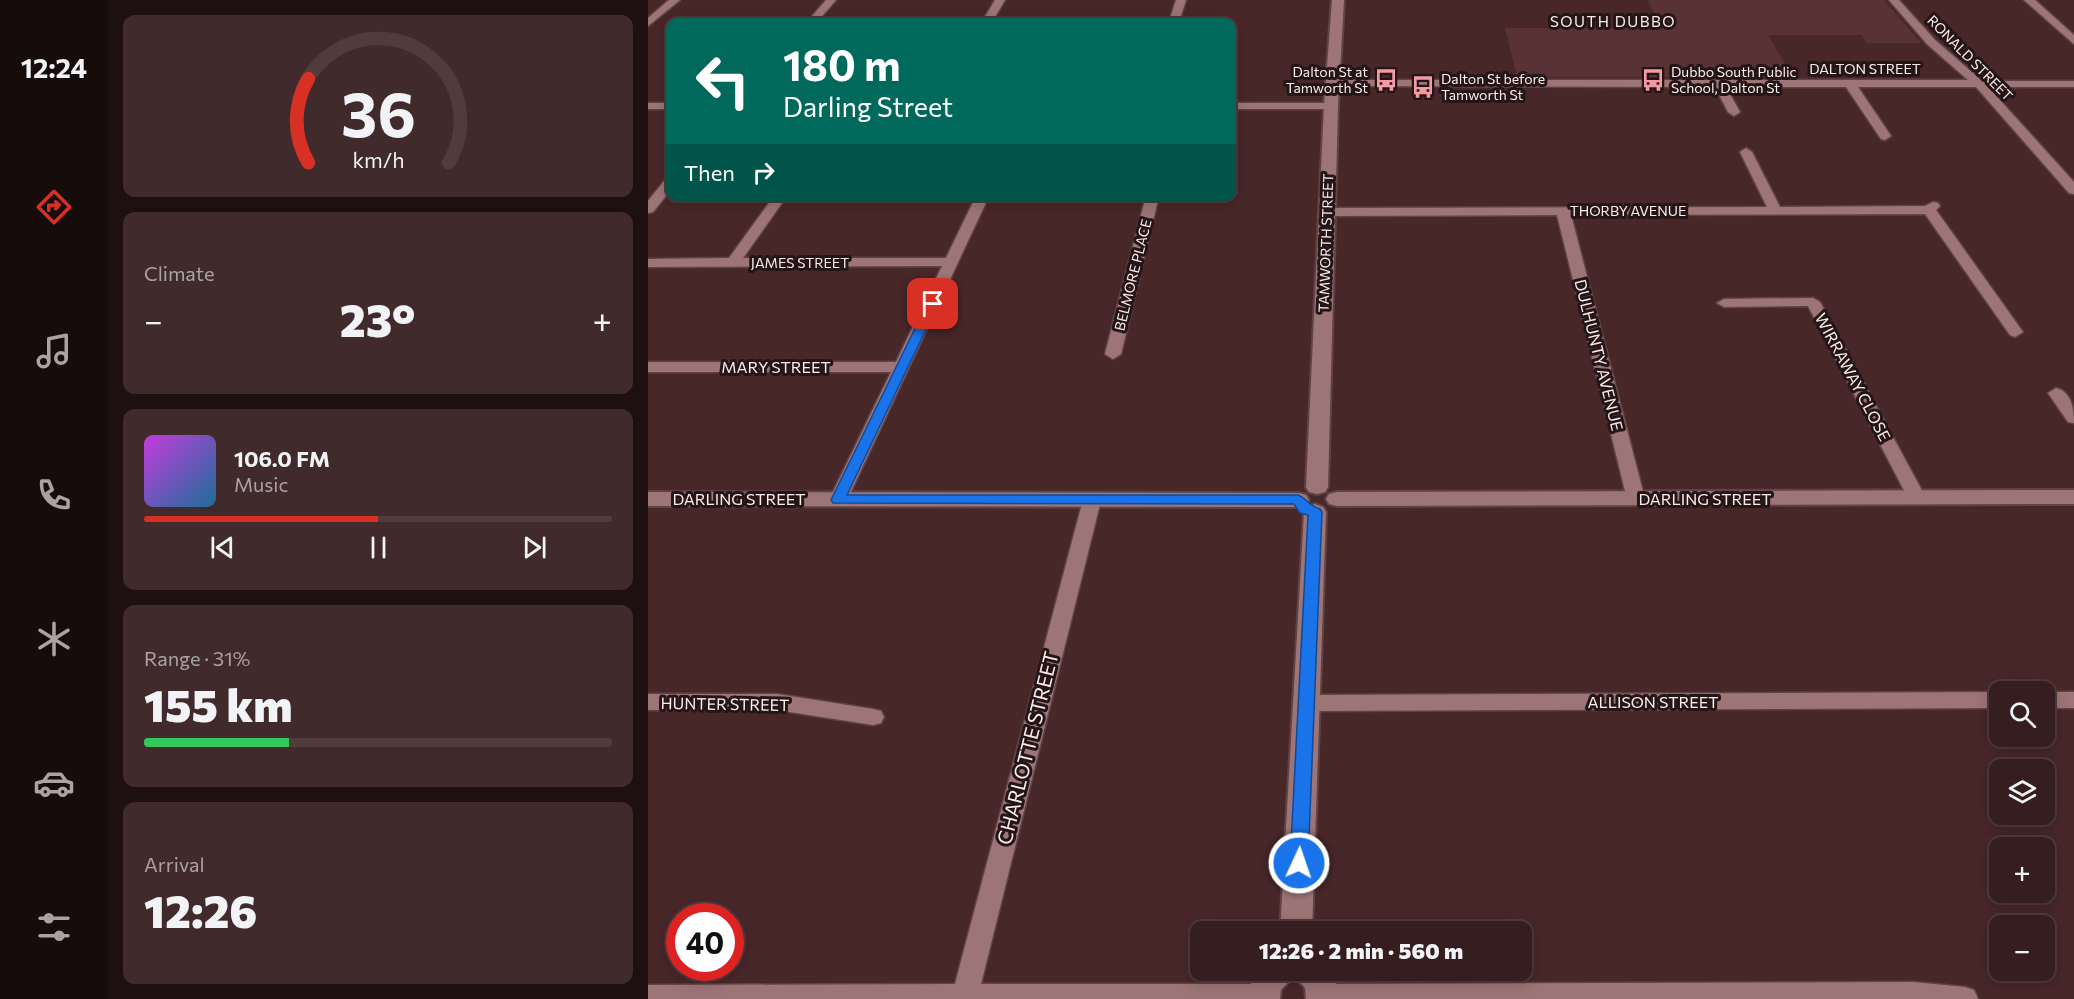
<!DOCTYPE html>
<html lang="en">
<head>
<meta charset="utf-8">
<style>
  :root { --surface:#361d1f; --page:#412a2c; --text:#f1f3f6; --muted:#aaa2a4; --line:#503b3d; --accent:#d93025 }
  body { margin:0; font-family:Commissioner,sans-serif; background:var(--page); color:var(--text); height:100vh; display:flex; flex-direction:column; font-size:22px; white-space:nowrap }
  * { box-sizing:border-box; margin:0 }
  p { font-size:20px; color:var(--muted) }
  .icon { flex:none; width:33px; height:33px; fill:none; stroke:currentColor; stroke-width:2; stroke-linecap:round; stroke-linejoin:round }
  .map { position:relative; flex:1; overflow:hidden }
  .details { display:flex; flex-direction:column; gap:15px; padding:15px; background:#1e1011; width:540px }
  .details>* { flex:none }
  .banner { position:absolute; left:18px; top:18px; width:570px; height:183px; border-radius:12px; box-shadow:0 3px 15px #0003,0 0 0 2px var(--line); background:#00695c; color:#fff; overflow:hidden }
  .controls { position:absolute; left:1341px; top:681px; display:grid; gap:12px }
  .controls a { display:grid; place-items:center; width:66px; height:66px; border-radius:12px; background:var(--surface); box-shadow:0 3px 15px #0003,0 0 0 2px var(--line); font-size:30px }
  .speed { position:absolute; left:18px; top:903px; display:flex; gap:12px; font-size:30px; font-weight:700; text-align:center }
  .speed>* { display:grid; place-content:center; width:78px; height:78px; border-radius:50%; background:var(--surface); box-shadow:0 3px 15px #0003,0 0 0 2px var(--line); line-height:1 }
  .speed .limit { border:9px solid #d22; background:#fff; color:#111 }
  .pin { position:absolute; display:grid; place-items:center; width:51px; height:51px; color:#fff; margin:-26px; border-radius:12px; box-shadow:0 3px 9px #0006 }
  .me { position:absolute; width:66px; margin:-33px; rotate:3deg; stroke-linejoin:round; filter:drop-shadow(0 0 4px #0008) }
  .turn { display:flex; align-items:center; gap:21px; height:126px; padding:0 18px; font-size:27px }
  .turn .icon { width:78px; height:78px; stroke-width:2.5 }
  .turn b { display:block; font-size:42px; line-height:51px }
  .then { display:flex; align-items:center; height:57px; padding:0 18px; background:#0003; gap:12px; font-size:22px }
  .big { font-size:45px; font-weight:800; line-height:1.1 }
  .details .tile { flex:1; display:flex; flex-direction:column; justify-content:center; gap:9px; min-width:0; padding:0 21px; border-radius:12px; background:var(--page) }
  .details .dial { align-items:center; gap:0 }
  .dial svg { height:156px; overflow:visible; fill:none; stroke:var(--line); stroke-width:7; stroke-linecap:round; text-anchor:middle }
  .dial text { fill:var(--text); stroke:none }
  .song { display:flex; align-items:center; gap:18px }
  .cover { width:72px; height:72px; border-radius:9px; background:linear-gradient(135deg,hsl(290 70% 55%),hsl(200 70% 35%)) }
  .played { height:6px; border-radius:3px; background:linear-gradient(90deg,var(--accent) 50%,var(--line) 50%) }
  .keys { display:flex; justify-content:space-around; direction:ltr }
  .heat { display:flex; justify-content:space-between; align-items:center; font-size:33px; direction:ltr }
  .charge { height:9px; border-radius:4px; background:linear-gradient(90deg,#34c759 31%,var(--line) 0) }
  .trip { position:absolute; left:542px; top:921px; width:342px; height:60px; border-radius:12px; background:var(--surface); box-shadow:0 3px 15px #0003,0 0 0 2px var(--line); font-weight:800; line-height:60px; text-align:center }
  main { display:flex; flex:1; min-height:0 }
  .dock { display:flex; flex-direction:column; width:108px; justify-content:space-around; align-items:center; background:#160c0c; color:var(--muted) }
  .dock .icon { width:42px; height:42px }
  .dock .current { color:var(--accent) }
  .dock b { font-size:27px; color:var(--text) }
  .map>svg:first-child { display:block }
  .built { fill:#593235 }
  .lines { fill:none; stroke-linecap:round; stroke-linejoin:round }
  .minor-casing { stroke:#5f4346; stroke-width:3 }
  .tertiary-casing { stroke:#5f4346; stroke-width:4 }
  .minor { fill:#9d7577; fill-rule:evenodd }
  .tertiary { fill:#9d7577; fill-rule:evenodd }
  .route { fill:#1a73e8; stroke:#114b97; stroke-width:1.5 }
  .labels { text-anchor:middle; stroke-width:6; stroke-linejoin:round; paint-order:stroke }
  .far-street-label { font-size:14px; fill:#fdebec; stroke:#241516 }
  .far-poi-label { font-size:14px; fill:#fdebec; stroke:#241516; text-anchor:start }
  .far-neighbourhood-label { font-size:15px; letter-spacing:1.5px; fill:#fdebec; stroke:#241516 }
  .street-label { font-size:16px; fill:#fdebec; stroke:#241516 }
  .near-street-label { font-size:20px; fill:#fdebec; stroke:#241516 }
</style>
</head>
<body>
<main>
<nav class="dock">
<b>12:24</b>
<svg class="icon current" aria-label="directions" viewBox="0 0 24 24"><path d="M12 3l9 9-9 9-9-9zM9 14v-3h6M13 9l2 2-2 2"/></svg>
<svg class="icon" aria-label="music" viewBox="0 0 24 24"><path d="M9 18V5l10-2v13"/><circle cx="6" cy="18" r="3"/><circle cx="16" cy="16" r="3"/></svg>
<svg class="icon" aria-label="phone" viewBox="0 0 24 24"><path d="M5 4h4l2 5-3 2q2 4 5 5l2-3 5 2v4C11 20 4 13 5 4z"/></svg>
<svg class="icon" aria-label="climate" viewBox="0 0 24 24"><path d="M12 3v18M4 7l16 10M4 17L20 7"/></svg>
<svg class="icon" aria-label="car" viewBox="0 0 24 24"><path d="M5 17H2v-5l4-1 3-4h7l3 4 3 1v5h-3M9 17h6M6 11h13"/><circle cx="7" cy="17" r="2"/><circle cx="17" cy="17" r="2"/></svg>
<svg class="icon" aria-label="filters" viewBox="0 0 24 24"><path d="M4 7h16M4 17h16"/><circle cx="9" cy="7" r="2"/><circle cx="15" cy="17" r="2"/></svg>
</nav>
<section class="details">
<div class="tile dial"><svg viewBox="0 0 100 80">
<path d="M14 69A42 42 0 1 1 86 69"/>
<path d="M14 69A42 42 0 0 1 14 26" stroke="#d93025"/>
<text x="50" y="56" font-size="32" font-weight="700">36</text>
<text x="50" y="72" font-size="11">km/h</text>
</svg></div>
<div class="tile"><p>Climate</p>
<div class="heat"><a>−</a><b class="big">23°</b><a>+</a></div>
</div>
<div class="tile">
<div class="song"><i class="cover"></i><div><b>106.0 FM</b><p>Music</p></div></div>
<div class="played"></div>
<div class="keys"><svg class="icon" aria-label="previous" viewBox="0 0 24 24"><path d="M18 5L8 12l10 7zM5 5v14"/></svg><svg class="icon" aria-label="pause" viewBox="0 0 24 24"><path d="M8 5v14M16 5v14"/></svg><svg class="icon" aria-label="next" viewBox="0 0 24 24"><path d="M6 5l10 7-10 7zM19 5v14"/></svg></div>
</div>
<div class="tile"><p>Range · 31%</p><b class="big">155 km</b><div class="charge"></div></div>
<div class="tile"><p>Arrival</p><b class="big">12:26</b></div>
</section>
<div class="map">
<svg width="1426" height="999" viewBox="0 0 1426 999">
  <rect width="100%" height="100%" fill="#482729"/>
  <path class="built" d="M1000 0H1236L1273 43H1219L1213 35H1120L1145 77H869L857 28H1012Z"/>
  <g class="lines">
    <g class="minor-casing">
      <path id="minor" d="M21 0H32L0 26V18Z
        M178 0H188L169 22H159Z
        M347 0H357L344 22H334Z
        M528 0H538L531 22H521Z
        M1241 0H1251L1287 40 1334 81H1426V87H1340L1426 182V194L1421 193 1328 87H1210L1243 136 1237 140 1233 139 1198 87H1078L1092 112 1086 116 1080 112 1067 87 684 86 678 83 684 80H1320L1279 44Z
        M1376 0H1387L1426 35V44Z
        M0 103H22V109H0Z
        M584 103H683L689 106 683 109H584Z
        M1098 148 1104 152 1132 207 1277 206 1285 202 1290 203 1292 206 1288 210 1375 332 1367 337 1362 335 1277 214 923 215 997 499 988 505 979 499 909 215 680 216 673 212 680 208 1119 207 1092 152Z
        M22 179V191L5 212 0 213V201L17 180Z
        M126 196H139L95 258H298L328 196H341L199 500 190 506 181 500 243 372H0V362H248L294 266 0 267V259L81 258Z
        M498 196H511L473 354 465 359 457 354Z
        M1165 298 1172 302 1278 498 1275 502H1263L1260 498 1160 306 1076 307 1069 303 1076 299Z
        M1408 388C1424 392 1426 410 1426 423L1420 422 1400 393Z
        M444 494 453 500 333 984H615L624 987 627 999H0V985L307 984 435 500Z
        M1352 692V708L659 711 651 709 648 703 651 697 659 695Z
        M1396 692H1426V708H1396Z
        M0 694H129L225 709 233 711 236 717 233 723 225 725 129 710H0Z
        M1265 982 1317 987 1326 990 1330 999H663L662 996 666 987 675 984Z"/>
    </g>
    <g class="tertiary-casing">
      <path id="tertiary" d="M684 0H696L690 106 680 487 677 492 669 494 661 492 658 487 676 106Z
        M1426 490V504L689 506 681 504 678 499 681 494 689 492Z
        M0 492 650 493 658 495 661 500 658 505 650 507 0 506Z
        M667 504 675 507 678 512 664 932H632L656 512 659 507Z
        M609 970H682L689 986 690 999H658L657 988 646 976 633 990 632 999H600L602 986Z"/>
    </g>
    <use href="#minor" class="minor"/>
    <use href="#tertiary" class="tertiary"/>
  </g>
  <path class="route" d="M285 301 290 304 199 495H650C659 498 659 505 672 509L674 512 660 863 658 869 651 871 645 869 642 863 660 515 652 513 646 504 185 503 183 500 279 304Z"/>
  <defs>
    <g id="bus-bare" transform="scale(1.8)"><path d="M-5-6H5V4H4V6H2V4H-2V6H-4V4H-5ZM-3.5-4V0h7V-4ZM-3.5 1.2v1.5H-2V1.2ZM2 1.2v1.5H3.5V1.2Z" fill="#f49aa1" stroke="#241516" stroke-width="2.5" paint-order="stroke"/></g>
  </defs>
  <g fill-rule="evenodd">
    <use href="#bus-bare" x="738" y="80"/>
    <use href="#bus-bare" x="1005" y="80"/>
    <use href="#bus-bare" x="775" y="87"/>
  </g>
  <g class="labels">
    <g class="far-street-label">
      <text transform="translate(1322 58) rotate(45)" y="5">RONALD STREET</text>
      <text x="1217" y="74">DALTON STREET</text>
      <text x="980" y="216">THORBY AVENUE</text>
      <text transform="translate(678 243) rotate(-88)" y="5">TAMWORTH STREET</text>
      <text x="152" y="268">JAMES STREET</text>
      <text transform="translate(485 275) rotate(-76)" y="5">BELMORE PLACE</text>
    </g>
    <g class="far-poi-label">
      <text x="720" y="77" text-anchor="end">Dalton St at<tspan x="720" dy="16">Tamworth St</tspan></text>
      <text x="1023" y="77">Dubbo South Public<tspan x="1023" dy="16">School, Dalton St</tspan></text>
      <text x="793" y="84">Dalton St before<tspan x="793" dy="16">Tamworth St</tspan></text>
    </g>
    <g class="far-neighbourhood-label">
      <text x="965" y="27">SOUTH DUBBO</text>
    </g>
    <g class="street-label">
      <text transform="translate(951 355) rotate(76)" y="6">DULHUNTY AVENUE</text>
      <text x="128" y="373">MARY STREET</text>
      <text transform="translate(1205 377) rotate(62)" y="6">WIRRAWAY CLOSE</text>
      <text x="91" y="505">DARLING STREET</text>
      <text x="1057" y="505">DARLING STREET</text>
      <text x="1005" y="708">ALLISON STREET</text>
      <text transform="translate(77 704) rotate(1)" y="6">HUNTER STREET</text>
    </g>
    <g class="near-street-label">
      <text transform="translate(380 748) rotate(-76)" y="7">CHARLOTTE STREET</text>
    </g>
  </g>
</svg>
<div class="controls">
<a><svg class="icon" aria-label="search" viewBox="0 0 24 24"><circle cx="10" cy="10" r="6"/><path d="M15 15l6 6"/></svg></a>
<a><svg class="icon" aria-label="layers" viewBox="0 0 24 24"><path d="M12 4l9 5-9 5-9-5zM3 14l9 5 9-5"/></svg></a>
<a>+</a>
<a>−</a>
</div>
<div class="speed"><div class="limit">40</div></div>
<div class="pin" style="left:285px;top:304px;background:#d93025"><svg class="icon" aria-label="arrive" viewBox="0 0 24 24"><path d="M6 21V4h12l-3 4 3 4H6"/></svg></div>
<svg class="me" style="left:651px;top:863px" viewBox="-20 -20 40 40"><circle r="17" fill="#1a73e8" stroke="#fff" stroke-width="3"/><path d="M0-11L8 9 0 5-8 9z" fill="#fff"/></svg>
<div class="trip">12:26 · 2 min · 560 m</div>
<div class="banner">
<div class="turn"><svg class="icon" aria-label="left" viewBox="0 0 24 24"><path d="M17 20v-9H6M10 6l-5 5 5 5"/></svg><div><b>180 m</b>Darling Street</div></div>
<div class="then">Then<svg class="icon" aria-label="right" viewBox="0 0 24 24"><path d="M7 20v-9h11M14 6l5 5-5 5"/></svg></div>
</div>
</div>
</main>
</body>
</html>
